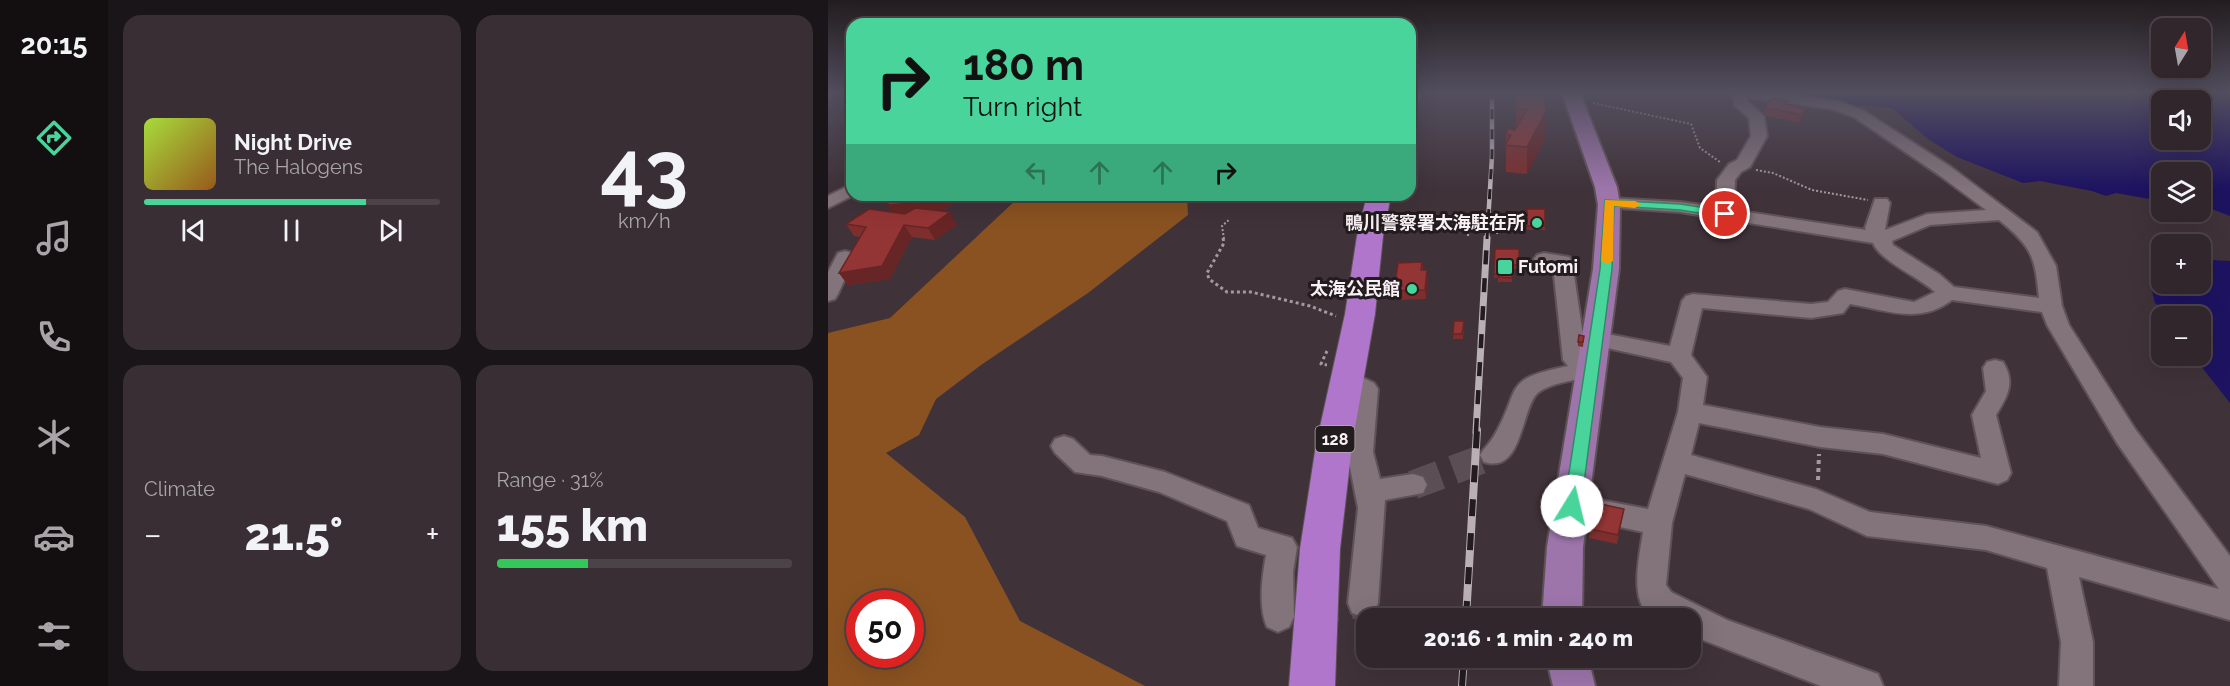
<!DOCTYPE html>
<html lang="en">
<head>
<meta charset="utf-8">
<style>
  :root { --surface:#30262b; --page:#382e33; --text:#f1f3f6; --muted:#a8a5a9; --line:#4b4347; --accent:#49d49c }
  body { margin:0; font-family:Raleway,"Noto Sans JP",sans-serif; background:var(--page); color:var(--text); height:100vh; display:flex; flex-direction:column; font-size:22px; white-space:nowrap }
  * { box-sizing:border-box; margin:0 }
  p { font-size:20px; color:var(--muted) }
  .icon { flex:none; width:33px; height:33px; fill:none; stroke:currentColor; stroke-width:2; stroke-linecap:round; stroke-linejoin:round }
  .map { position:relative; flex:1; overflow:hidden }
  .side { display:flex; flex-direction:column; gap:15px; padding:15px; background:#1a1518; width:720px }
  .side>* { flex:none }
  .banner { position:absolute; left:18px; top:18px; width:570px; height:183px; border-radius:18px; box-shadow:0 6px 24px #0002,0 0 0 2px var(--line); background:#49d49c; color:#111; overflow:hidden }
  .needle { width:39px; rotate:11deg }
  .fabs { position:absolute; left:1323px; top:18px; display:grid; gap:12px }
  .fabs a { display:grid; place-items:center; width:60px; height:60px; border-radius:12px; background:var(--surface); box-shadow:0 6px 24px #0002,0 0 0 2px var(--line); font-size:30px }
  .speed { position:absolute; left:18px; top:590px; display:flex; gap:12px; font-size:30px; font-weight:700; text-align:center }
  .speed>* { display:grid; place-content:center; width:78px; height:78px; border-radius:50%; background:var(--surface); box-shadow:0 6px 24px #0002,0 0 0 2px var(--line); line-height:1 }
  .speed .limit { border:9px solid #d22; background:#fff; color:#111 }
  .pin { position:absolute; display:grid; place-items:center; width:51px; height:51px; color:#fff; margin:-26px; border:3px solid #fff; border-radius:50%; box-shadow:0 2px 6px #0007 }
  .me { position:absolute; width:66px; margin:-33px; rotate:9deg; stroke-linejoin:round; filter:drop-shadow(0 0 4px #0008) }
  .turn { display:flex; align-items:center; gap:21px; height:126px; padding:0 18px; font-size:27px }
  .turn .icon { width:78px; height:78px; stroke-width:2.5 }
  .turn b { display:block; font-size:42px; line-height:51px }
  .lanes { display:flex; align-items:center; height:57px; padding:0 18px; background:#0003; justify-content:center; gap:30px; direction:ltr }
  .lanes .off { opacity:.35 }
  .big { font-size:45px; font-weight:800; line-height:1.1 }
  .side .widget { flex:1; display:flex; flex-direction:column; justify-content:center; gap:9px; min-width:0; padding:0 21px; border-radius:18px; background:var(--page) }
  .side .dial { align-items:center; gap:0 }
  .dial b { font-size:78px; line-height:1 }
  .song { display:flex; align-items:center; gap:18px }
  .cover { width:72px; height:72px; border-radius:9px; background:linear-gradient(135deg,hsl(80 70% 55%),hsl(30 70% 35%)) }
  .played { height:6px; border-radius:3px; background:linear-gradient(90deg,var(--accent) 75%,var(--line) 75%) }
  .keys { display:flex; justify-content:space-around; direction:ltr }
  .heat { display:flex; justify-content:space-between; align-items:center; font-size:33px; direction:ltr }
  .charge { height:9px; border-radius:4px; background:linear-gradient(90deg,#34c759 31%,var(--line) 0) }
  .side .tiles { flex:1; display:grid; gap:15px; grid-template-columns:repeat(2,1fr) }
  .trip { position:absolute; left:528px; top:608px; width:345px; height:60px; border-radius:18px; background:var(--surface); box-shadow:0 6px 24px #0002,0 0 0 2px var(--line); font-weight:800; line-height:60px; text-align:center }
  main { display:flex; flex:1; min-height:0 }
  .dock { display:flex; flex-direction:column; width:108px; justify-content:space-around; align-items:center; background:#130f11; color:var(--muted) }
  .dock .icon { width:42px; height:42px }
  .dock .on { color:var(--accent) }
  .dock b { font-size:27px; color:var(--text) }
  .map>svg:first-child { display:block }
  .green { fill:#8a5221; fill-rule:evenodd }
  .water { fill:#1e1361; fill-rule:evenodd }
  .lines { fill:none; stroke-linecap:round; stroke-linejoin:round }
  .minor-tunnel { stroke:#5c4e55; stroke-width:29; stroke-dasharray:29 14; stroke-linecap:butt }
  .minor-casing { stroke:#5e5257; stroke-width:4 }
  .major-casing { stroke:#5e5257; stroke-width:4 }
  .highway-casing { stroke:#5e5257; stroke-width:2 }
  .path-far2 { stroke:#a4999e; stroke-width:2; stroke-dasharray:2 2; stroke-linecap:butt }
  .path-far1 { stroke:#a4999e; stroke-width:3; stroke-dasharray:3 3; stroke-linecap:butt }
  .path { stroke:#a4999e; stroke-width:4; stroke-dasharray:4 4; stroke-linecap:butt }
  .minor { fill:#83737a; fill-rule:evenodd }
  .major { fill:#9d75ab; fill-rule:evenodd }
  .highway { fill:#af76cb; fill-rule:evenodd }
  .rail-far2-casing { stroke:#b9afb4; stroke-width:4.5 }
  .rail-far1-casing { stroke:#b9afb4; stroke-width:7 }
  .rail-casing { stroke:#b9afb4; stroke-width:8 }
  .rail-far2 { stroke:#231c1f; stroke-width:3; stroke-dasharray:10; stroke-linecap:butt }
  .rail-far1 { stroke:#231c1f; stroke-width:4.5; stroke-dasharray:14; stroke-linecap:butt }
  .rail { stroke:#231c1f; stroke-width:6; stroke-dasharray:17; stroke-linecap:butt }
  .path-bridge { stroke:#a4999e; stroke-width:2; stroke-dasharray:2 2; stroke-linecap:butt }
  .wall { fill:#7f2e2e }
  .shaded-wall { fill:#682525 }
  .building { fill:#943535; stroke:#682525; stroke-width:1.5 }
  .route { fill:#49d49c; stroke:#2f8a65; stroke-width:1.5 }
  .slow { fill:#f59e0b }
  .poi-dot { fill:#49d49c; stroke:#231c1f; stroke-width:2 }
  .labels { text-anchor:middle; stroke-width:6; stroke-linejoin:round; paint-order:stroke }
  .shield { fill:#231c1f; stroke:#b9b0b4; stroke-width:1.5 }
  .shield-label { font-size:16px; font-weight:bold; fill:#f9f0f4 }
  .poi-label { font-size:18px; font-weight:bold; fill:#f9f0f4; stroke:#231c1f; text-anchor:end }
</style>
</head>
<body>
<main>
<nav class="dock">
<b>20:15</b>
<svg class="icon on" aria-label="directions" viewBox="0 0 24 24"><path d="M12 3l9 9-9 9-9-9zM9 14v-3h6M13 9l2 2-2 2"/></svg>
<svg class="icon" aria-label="music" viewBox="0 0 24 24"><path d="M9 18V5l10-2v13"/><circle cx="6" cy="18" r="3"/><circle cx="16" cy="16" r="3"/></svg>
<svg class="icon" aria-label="phone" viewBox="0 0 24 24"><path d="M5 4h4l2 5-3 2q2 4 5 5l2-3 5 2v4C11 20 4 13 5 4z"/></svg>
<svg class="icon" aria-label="climate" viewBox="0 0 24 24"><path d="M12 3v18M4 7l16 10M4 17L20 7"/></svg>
<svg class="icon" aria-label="car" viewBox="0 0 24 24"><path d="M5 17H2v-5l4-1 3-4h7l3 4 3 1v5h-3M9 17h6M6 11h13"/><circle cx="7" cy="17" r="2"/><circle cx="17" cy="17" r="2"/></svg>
<svg class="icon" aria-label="filters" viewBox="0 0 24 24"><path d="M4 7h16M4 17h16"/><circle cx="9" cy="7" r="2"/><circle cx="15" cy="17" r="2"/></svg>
</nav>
<section class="side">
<div class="tiles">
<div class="widget">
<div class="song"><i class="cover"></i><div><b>Night Drive</b><p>The Halogens</p></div></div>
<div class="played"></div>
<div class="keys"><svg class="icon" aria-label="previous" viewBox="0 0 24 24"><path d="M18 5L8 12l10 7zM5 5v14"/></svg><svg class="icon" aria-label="pause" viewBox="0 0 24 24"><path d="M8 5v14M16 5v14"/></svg><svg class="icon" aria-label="next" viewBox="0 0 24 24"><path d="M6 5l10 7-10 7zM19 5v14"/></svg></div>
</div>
<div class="widget dial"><b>43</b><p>km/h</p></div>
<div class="widget"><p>Climate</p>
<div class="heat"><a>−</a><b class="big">21.5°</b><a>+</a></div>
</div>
<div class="widget"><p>Range · 31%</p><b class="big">155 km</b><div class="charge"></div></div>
</div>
</section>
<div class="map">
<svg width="1402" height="686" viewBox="0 0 1402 686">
  <rect width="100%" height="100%" fill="#403239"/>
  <path class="green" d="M189 195H359L360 215 260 293 153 365 108 399 91 435 58 453 137 517 192 621 317 686H0V333L62 318 189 199ZM32 603H82V654H32Z"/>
  <path class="water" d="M937 93H1402V216L1373 205 1372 172H1334L1333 201 1288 193 1278 196 1264 191 1212 181 1195 183 1129 157 1100 139 1064 108 1015 104ZM1334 100H1372V140H1334Z
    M1382 260 1402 261V403L1365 356H1372V316H1341L1338 310 1327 303 1323 287 1333 279 1334 284H1372L1373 267Z"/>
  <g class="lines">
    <path class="minor-tunnel" d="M585 485 665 455
      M480 612 535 603"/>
    <g class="minor-casing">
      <path id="minor" d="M904 93H953L1012 102 1036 111 1123 167 1209 232 1228 266 1234 306 1241 325 1307 429 1402 556V620L1251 577 1265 642V686H1231L1233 642 1219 568 1158 550 1039 536 981 509 857 474 844 523 838 585 843 592 899 620 1050 674 1055 686H993L862 635V618C853 618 839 620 829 618 798 610 812 553 815 532L745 517 735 514 731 506 735 498 745 495 820 509 850 412 855 378 843 362 761 344 758 339 761 334 769 332 842 346 854 301 858 296 865 294 983 304 1000 302 1010 291 1017 289 1086 302 1107 292C1091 277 1052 261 1045 243L852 212 775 207 772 203 775 199 781 198 852 202 888 207 889 180 901 164 909 160 923 136 921 118 907 106ZM919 97 1004 109 1026 117 1111 175 1158 210 1099 214 1057 230 1062 203 1059 199H1047L1037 228 1038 230 906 210 907 180 913 172 922 167 939 136 936 116 919 101ZM1171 220C1204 247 1207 256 1211 298L1126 287 1111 274 1065 245 1064 241 1102 225ZM1124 300 1214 312 1219 325 1289 443 1391 589 1158 526 1042 512 988 489 863 455 871 423 992 447 1055 454 1170 484 1179 480 1183 473 1168 415C1179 397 1188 383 1175 362L1167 360 1159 362 1155 368 1158 391 1144 415 1153 458 1055 434 992 427 875 405 879 377 863 355 874 308 983 318 1015 313 1022 304C1058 310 1092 325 1124 300Z
        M24 184V195H26L0 208V196Z
        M17 251 24 253 27 257 10 294 7 299 0 301V272L10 253Z
        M716 253 741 257 744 261 758 356 773 363 777 369 773 375C757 379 717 382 707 396 693 415 693 474 656 462L652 455C656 448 662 443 666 436 695 386 672 380 740 366L735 360 725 266 709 263 706 259 709 255Z
        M519 370 546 383 550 389 545 452 552 479 585 474 595 477 599 485 595 493 557 500 550 603 546 613 535 617 524 613 520 603 530 508 519 452 526 393 511 384 507 378 511 372Z
        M236 436 245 439 262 455 274 456 337 472 421 505 430 528 464 538 469 547 465 572 466 617 461 627 450 632 439 627C430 607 434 577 438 555L409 546 399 521 331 492 274 476 247 472 227 453 223 446 227 439Z"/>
    </g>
    <g class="major-casing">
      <path id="major" d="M734 93H752L789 187 792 205 791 269 755 547 754 618H714L719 547 765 269 770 205 767 187Z
        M718 657H760L767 686H725Z"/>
    </g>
    <g class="highway-casing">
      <path id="highway" d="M582 93H594L589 102 582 104Z
        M539 195H563L555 236 547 314 524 445 512 549 507 686H461L472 549 488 445 517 314 529 236Z"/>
    </g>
    <path class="path-far2" d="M765 103 863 124 872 148 892 162
      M928 170 945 173 984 190 1040 200
      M669 220V236
      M640 236 641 220
      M396 239 394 226 402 219"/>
    <path class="path-far1" d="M395 238 396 243 379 273 381 279 399 292H423L482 306 508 316
      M499 351 493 364 499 365"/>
    <path class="path" d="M990 480 991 454"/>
    <use href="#minor" class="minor"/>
    <use href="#major" class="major"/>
    <use href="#highway" class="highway"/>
    <g class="rail-far2-casing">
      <path id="rail-far2" d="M659 239 664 156V93"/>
    </g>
    <g class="rail-far1-casing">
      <path id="rail-far1" d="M648 432 659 238"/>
    </g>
    <g class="rail-casing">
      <path id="rail" d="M638 618 649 430
        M634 686 636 657"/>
    </g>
    <use href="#rail-far2" class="rail-far2"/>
    <use href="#rail-far1" class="rail-far1"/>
    <use href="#rail" class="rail"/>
    <path class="path-bridge" d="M641 220H669"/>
  </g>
  <path class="wall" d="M688 94 696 96 718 138 699 174 678 172V134L687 130 688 128Z
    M959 105 976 116 971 123 935 115 937 107Z
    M66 195H129L121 208 102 210 129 225 107 240 84 237 62 279 20 285 11 273 32 237 26 236 18 224 63 213Z
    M699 209H717V230H699Z
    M667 249H691V269H685L684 282H670V278H666Z
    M594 262 595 270H599L600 278 598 299 567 300 566 291Z
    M636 325 635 339H625V334Z
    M756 336 755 347 750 346V342Z
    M796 509 789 544 761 538 762 529Z"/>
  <path class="shaded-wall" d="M978 109 976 116 971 123 973 115Z
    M718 111V138L699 174V147Z
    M79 195H129L121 208 89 211 69 221 59 205Z
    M122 212 129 225 107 240 100 228Z
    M76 225 84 237 62 279 20 285 11 273Z
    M599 270 600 278 598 299 597 290Z"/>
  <path class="building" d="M696 93V96H716L718 111 699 147 677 145 683 135 678 134 680 129 687 130 699 109 688 108V94Z
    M944 98 960 101 958 104 978 109 973 115 937 107Z
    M66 195H83H79L73 204 59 205Z
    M87 208 122 212 100 228 76 225 54 266 11 273 38 227 18 224 41 209 77 214Z
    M699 209H717V226H699Z
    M667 249H691V265H685L684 278 670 277V274H666Z
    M594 262 593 270H599L597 290 566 291 570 263Z
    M626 321H636L634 334H625Z
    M751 335 756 336 755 342H750Z
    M768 503 796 509 790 535 762 529Z"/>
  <linearGradient id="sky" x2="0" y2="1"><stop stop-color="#231c1f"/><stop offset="0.49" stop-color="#534f5f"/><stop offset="1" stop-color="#534f5f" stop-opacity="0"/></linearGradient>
  <rect width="1402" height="189" fill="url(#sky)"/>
  <path class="route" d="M777 200 852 204 897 211 903 214 897 217 852 210 786 206 784 269 753 506 750 511 744 513 738 511 736 506 772 269Z"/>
  <path class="slow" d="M777 200 807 201 813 204 807 208 786 206 785 261 779 264 773 261Z"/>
  <g class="poi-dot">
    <circle cx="709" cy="223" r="6"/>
    <rect x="669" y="259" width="16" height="16" rx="3"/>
    <circle cx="584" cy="289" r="6"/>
  </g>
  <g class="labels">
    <rect class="shield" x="487.5" y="426" width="39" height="26" rx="4.5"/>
    <g class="shield-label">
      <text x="507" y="445">128</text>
    </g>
    <g class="poi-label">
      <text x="697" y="229">鴨川警察署太海駐在所</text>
      <text x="690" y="273" text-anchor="start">Futomi</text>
      <text x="572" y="295">太海公民館</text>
    </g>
  </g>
</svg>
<div class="fabs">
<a><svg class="needle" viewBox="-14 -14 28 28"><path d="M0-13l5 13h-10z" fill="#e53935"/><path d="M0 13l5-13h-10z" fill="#a8a5a9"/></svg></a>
<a><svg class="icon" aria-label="sound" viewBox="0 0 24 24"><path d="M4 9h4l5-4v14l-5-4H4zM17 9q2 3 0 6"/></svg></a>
<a><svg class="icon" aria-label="layers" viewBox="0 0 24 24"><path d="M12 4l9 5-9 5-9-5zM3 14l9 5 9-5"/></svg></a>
<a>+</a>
<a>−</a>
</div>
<div class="speed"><div class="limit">50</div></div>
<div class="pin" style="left:897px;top:214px;background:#d93025"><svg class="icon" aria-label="arrive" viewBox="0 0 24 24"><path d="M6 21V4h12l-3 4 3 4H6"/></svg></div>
<svg class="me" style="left:744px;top:506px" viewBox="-20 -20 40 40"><circle r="19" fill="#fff"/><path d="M0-13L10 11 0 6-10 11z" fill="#49d49c"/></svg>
<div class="trip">20:16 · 1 min · 240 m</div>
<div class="banner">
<div class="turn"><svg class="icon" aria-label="right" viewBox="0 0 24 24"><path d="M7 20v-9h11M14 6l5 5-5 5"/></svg><div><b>180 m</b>Turn right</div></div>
<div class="lanes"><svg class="icon off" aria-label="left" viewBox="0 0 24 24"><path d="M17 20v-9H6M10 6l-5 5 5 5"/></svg><svg class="icon off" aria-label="ahead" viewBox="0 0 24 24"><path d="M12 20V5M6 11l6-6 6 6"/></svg><svg class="icon off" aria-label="ahead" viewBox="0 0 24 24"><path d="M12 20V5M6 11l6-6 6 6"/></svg><svg class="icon" aria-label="right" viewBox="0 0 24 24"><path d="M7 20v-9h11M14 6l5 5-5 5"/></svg></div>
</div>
</div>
</main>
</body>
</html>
